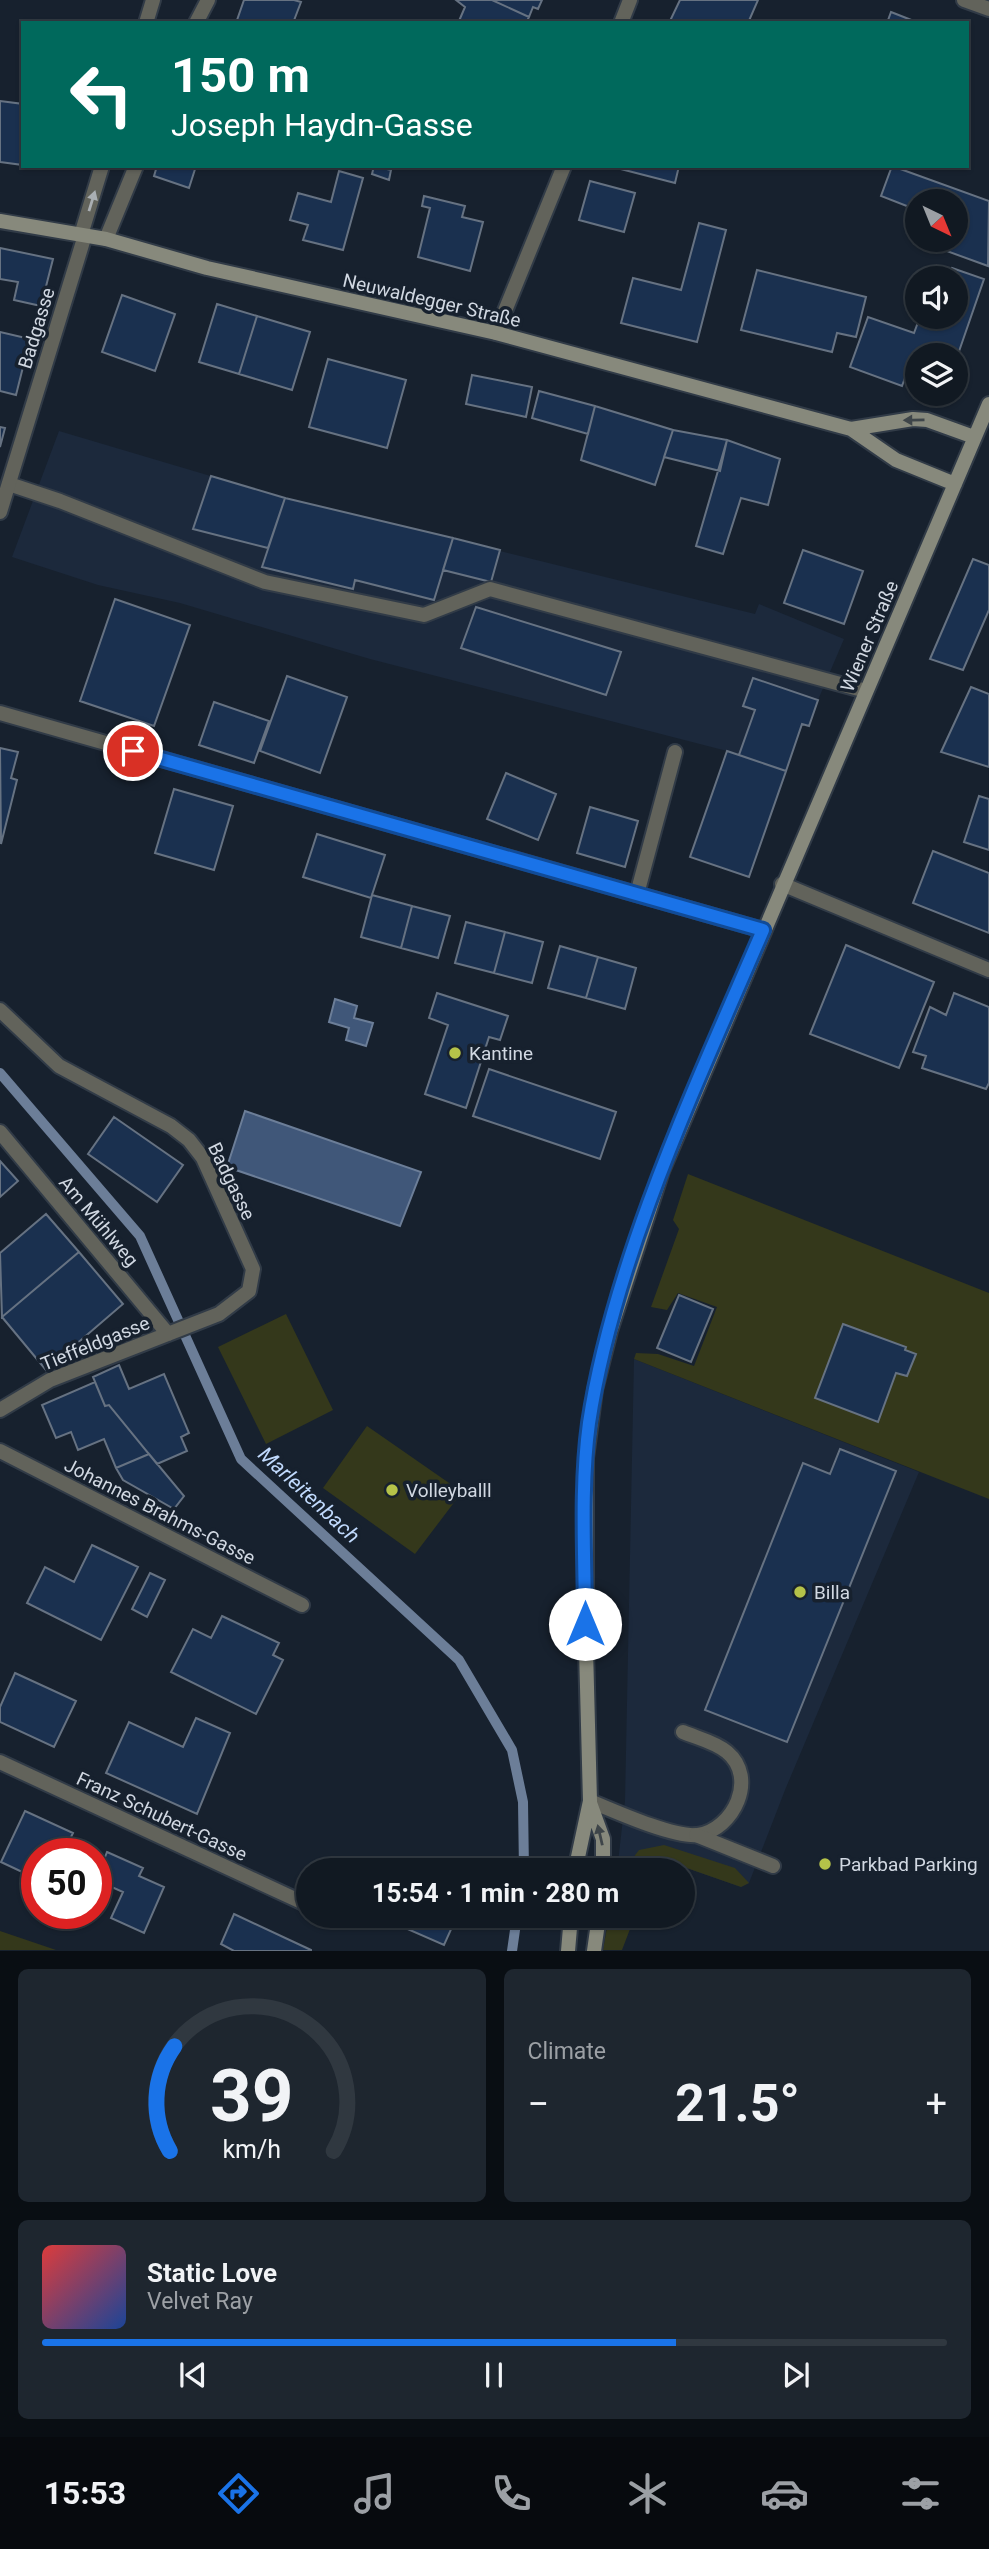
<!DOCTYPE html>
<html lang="en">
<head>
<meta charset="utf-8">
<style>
  :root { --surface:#111922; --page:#1e262f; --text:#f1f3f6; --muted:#9ca0a5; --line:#303840; --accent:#1a73e8 }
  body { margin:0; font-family:Roboto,sans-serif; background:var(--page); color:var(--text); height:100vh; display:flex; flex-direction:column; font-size:26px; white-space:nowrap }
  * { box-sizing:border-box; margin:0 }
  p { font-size:23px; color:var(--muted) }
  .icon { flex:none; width:38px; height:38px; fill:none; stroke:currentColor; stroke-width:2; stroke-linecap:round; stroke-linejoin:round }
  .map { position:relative; height:1951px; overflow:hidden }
  .drawer { display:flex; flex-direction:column; gap:18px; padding:18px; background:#090e13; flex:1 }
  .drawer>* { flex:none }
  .hud { position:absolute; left:21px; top:21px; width:948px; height:147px; border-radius:0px; box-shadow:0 2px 5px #0004,0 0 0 2px var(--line); background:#00695c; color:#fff; overflow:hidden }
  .needle { width:46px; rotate:137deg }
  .controls { position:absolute; left:905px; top:189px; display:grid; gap:14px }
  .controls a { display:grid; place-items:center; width:63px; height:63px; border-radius:50%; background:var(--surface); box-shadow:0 2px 5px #0004,0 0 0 2px var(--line); font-size:35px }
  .speed { position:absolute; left:21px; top:1838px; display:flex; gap:14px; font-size:35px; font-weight:700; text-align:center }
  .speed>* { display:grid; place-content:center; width:91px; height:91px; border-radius:50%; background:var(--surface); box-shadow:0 2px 5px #0004,0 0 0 2px var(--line); line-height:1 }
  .speed .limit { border:10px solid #d22; background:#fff; color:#111 }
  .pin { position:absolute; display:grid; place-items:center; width:60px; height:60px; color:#fff; margin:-30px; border:4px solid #fff; border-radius:50%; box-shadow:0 2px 7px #0007 }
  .me { position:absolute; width:77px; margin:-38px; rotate:0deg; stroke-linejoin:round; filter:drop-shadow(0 0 5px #0008) }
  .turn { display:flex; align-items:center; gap:24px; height:147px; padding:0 35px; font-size:32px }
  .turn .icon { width:91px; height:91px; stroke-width:2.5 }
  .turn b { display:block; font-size:49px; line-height:60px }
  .big { font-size:52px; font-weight:700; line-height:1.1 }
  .drawer .widget { flex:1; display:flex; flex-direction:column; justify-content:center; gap:10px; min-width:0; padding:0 24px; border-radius:10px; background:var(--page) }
  .drawer .dial { align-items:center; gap:0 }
  .dial svg { height:182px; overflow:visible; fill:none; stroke:var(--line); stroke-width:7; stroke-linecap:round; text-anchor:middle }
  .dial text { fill:var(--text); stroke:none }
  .song { display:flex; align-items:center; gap:21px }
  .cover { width:84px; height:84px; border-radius:10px; background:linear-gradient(135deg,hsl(0 70% 55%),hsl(220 70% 35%)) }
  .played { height:7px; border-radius:4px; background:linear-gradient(90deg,var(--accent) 70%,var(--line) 70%) }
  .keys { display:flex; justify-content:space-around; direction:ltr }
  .heat { display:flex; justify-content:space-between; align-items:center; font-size:38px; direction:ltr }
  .drawer .tiles { flex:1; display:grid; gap:18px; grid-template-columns:1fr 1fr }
  .widget:last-child { grid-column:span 2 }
  .trip { position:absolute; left:296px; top:1858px; width:399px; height:70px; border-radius:35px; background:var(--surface); box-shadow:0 2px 5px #0004,0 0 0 2px var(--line); font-weight:700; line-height:70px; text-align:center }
  .dock { display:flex; height:112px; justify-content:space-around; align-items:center; background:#070a0e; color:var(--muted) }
  .dock .icon { width:49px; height:49px }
  .dock .selected { color:var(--accent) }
  .dock b { font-size:32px; color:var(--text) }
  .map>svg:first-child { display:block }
  .built { fill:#1c293c }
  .green { fill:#34381b }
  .water { fill:#405779; stroke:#6c7e98; stroke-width:2 }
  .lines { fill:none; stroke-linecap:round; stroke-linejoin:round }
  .stream { stroke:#6c7e98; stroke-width:10 }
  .building { fill:#1a304f; stroke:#667282; stroke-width:2 }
  .lane-casing { stroke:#313b47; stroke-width:18 }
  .street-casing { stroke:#313b47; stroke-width:18 }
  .secondary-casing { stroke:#313b47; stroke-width:18 }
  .lane { stroke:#62635b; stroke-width:14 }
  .street { stroke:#62635b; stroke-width:14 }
  .secondary { stroke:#87897c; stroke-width:14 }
  .oneway { fill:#aaafb3 }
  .oneway2 { fill:#3e4549 }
  .route-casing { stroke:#114b97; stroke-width:18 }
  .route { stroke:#1a73e8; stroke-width:12 }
  .poi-dot { fill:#b5c249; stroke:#17212e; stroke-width:2.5 }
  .labels { text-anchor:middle; stroke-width:7; stroke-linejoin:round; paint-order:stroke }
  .street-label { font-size:19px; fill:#d1d8e2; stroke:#17212e }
  .poi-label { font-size:19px; fill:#d1d8e2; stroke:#17212e; text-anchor:start }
  .water-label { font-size:21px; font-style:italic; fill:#c1dafd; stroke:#17212e }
</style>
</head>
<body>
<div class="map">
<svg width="989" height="1951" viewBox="0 0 989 1951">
  <rect width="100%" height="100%" fill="#17212e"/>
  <path class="built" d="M59 431 285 498 755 614 759 604 844 639 818 700 802 724 786 771 727 751 370 659 180 603 98 585 12 557Z
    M634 1359 919 1472 785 1790 749 1883 741 1887 658 1858 633 1871H617L625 1801Z"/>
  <path class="green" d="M688 1174 989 1293V1499L634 1359 636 1353 658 1354 694 1366 717 1307 678 1293 667 1310 651 1307 679 1229 673 1220Z
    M286 1314 333 1410 266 1444 218 1347Z
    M367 1426 462 1492 415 1554 323 1488Z
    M664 1845 735 1868 749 1883 741 1887 658 1858 653 1871H623L639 1850Z
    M609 1916H635L622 1950H603Z
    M0 1931 56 1950H0Z"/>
  <path class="water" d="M335 999 357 1006 354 1018 373 1023 366 1046 346 1040 349 1028 329 1022Z
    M245 1111 421 1172 400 1226 227 1167Z"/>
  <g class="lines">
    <path class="stream" d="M0 1073 140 1236 241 1459 459 1660 512 1750 523 1802 524 1871
      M512 1951 517 1916"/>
  </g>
  <path class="building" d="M244 0H294L301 2 293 23H236Z
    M456 0H492L529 17 526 23H462L459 21 465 7Z
    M492 0H542L538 9 533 7 529 17Z
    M680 0H758L748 23H669Z
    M891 12 919 23H887Z
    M0 101 23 104V165L0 162Z
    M157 166H196L189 188 154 176Z
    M374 166 391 170 389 180 372 174Z
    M609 166H679L675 183Z
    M892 166 989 201 988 266 933 246 936 240H956V201H917V210L881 196Z
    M339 171 363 178 343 250 303 240 308 225 290 220 298 193 331 202Z
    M590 181 635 193 624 232 579 220Z
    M424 196 465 206 462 217 483 222 470 271 418 257 430 208 422 206Z
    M699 223 726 230 697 342 621 323 633 278 681 290Z
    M0 248 53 259 41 306 14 300 18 282 0 279Z
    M952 268 984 279 956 360V355H917V370L909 367 902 386 850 367 868 317 914 333 920 317 933 321 935 317H956V278H948Z
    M757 270 866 297 856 337 837 333 832 352 741 330Z
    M122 295 175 314 155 371 102 352Z
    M217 304 257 316 239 374 199 362Z
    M257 316 310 332 292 390 239 374Z
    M0 332 30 339 16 395 0 391Z
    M328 359 406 380 387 448 309 427Z
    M472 375 532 387 526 417 466 404Z
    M539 391 595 406 588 434 532 418Z
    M595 406 673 430 655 485 581 460Z
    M0 427 5 428 0 447Z
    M673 430 727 440 720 471 664 457Z
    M727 440 780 459 768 505 741 498 723 554 696 546Z
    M211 476 285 498 268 548 193 529Z
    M285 498 453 538 434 600 355 580 353 589 262 567Z
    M453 538 500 550 491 582 443 570Z
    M803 550 863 571 844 624 784 603Z
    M973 559 989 565V610L963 670 930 659Z
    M115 599 190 625 154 726 80 701Z
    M476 607 621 652 606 695 461 648Z
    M287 676 347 697 320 773 260 751Z
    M753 678 818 700 809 726 802 724 786 771 739 755 755 710 743 706Z
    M971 687 989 694V767L941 752Z
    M214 702 269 721 254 763 199 745Z
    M0 748 18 752 11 778 17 780 1 844Z
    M727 751 786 771 749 877 690 857Z
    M506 773 556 794 538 840 487 819Z
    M174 789 233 806 214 870 155 853Z
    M979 796 989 799V850L964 842Z
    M590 807 638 821 625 867 577 853Z
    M317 834 385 855 371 898 303 877Z
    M933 851 989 873V933L913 903Z
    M372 895 412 906 401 948 361 937Z
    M412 906 450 916 438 958 401 948Z
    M466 922 505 932 494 973 455 963Z
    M505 932 543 942 532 983 494 973Z
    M846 945 934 982 899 1068 810 1034Z
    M560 946 598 957 586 998 548 988Z
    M598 957 636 968 625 1009 586 998Z
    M437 993 508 1016 500 1040 489 1037 466 1108 425 1094 448 1025 429 1018Z
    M954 993 989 1007V1083L986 1089 922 1068 926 1056 913 1052 930 1007 946 1015Z
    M489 1069 616 1112 600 1159 473 1116Z
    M114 1117 183 1165 157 1202 88 1154Z
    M0 1161 18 1181 0 1197Z
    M46 1214 79 1252 2 1317 0 1253Z
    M79 1252 123 1304 46 1370 2 1317Z
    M679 1295 713 1309 691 1362 657 1348Z
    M843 1324 906 1347 905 1350 916 1354 907 1376 896 1373 878 1422 815 1398Z
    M119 1365 129 1389 164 1374 189 1433 181 1437 187 1451 157 1464 109 1405 105 1406 93 1377Z
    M95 1382 105 1406 109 1405 149 1454 116 1468 104 1439 78 1450 71 1432 56 1438 42 1405Z
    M840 1449 896 1471 787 1742 705 1710 803 1463 830 1474Z
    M149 1454 184 1496 174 1509 123 1480 116 1468Z
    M92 1545 138 1567 101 1640 27 1603 45 1567 74 1582Z
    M150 1573 165 1580 147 1617 132 1609Z
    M222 1616 279 1643 273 1655 283 1660 256 1714 171 1672 193 1629 211 1638Z
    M15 1673 76 1701 54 1747 0 1722V1707Z
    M196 1718 230 1733 197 1814 106 1773 129 1722 183 1747Z
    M25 1811 73 1833 63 1853H37V1879L1 1862Z
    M107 1852 143 1868 139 1876 164 1887 144 1933 111 1918 123 1892 96 1880Z
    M234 1914 311 1950V1951H234L221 1944Z
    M399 1916H457L444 1945 396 1924Z"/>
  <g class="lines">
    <g class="lane-casing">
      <path id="lane" d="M9 484 60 501 265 582 424 615 490 589 866 691
        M637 894 675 752
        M590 1801C614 1811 674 1838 698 1835 734 1829 758 1778 727 1752 715 1742 697 1738 683 1732"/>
    </g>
    <g class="street-casing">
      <path id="street" d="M964 0 989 9
        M146 23 153 0
        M196 23 208 0
        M621 23 630 0
        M81 235 102 166
        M106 239 136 166
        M496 333 564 166
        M0 512 85 235
        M0 713 763 930
        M782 884 989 970
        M0 1010 59 1066 171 1126 189 1140 203 1158 253 1269 249 1291 219 1314 50 1380 0 1410
        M0 1132 168 1334
        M0 1451 302 1605
        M0 1762 308 1905
        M696 1835 773 1866"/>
    </g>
    <g class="secondary-casing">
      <path id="secondary" d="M0 221 106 239 207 268 496 333 851 429 896 460 955 484
        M851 429 913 419 927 420 974 437
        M590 1803 603 1839V1871
        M575 1871 590 1801 586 1649V1458L595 1390 610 1331 662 1171 989 404
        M568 1951 571 1916
        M594 1951 599 1916"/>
    </g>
    <use href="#lane" class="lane"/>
    <use href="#street" class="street"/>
    <use href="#secondary" class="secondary"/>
  </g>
  <defs><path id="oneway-solid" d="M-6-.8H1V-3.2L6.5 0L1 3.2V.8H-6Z" transform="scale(1.75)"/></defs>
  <use class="oneway" href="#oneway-solid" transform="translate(92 201) rotate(-73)"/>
  <g class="oneway2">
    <use href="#oneway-solid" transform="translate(914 420) rotate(179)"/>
    <use href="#oneway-solid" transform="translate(600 1835) rotate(-103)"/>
  </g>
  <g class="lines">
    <g class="route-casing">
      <path id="route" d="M133 751 763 930C697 1083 614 1258 589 1423 580 1489 585 1558 585 1624"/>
    </g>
    <use href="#route" class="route"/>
  </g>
  <g class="poi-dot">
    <circle cx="455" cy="1053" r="7"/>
    <circle cx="392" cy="1490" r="7"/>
    <circle cx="800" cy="1592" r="7"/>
    <circle cx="825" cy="1864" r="7"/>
  </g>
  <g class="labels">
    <g class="street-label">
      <text transform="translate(432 300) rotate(13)" y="7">Neuwaldegger Straße</text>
      <text transform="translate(36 328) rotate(-73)" y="7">Badgasse</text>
      <text transform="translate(869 636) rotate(-67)" y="7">Wiener Straße</text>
      <text transform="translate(232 1181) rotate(64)" y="7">Badgasse</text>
      <text transform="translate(99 1221) rotate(50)" y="7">Am Mühlweg</text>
      <text transform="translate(95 1343) rotate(-22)" y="7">Tieffeldgasse</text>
      <text transform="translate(160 1511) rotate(27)" y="7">Johannes Brahms-Gasse</text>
      <text transform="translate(162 1816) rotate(25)" y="7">Franz Schubert-Gasse</text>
    </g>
    <g class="poi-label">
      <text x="469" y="1060">Kantine</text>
      <text x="406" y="1497">Volleyballl</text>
      <text x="814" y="1599">Billa</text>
      <text x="839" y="1871">Parkbad Parking</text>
    </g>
    <g class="water-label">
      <text transform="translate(309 1495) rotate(43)" y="7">Marleitenbach</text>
    </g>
  </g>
</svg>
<div class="controls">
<a><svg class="needle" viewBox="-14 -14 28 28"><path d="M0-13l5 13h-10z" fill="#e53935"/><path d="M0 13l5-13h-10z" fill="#9ca0a5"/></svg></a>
<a><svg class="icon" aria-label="sound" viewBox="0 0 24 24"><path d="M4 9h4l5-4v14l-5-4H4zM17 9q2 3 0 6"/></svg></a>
<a><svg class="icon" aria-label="layers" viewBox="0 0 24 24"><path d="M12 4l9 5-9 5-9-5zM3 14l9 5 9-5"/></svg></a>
</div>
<div class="speed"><div class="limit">50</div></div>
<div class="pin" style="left:133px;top:751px;background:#d93025"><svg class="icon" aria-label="arrive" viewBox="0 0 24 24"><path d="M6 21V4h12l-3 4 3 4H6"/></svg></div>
<svg class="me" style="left:585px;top:1624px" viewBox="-20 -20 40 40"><circle r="19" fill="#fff"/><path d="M0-13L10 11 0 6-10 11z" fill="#1a73e8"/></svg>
<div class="trip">15:54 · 1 min · 280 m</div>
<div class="hud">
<div class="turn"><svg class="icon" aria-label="left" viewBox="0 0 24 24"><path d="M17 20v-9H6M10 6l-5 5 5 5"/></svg><div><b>150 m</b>Joseph Haydn-Gasse</div></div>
</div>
</div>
<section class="drawer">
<div class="tiles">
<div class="widget dial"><svg viewBox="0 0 100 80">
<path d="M14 69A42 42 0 1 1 86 69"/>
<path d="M14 69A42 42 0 0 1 16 23" stroke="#1a73e8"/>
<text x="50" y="56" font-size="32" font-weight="700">39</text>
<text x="50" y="72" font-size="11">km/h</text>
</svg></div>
<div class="widget"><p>Climate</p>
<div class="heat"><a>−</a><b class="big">21.5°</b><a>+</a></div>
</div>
<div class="widget">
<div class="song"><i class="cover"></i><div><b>Static Love</b><p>Velvet Ray</p></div></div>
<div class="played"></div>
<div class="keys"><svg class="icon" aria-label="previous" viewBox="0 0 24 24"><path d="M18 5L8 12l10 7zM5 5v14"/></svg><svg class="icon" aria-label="pause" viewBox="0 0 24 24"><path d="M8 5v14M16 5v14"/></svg><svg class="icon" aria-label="next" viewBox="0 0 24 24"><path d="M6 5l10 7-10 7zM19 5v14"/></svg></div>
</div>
</div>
</section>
<nav class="dock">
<b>15:53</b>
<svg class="icon selected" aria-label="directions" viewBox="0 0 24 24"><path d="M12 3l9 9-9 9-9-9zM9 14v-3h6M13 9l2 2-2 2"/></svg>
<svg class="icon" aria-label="music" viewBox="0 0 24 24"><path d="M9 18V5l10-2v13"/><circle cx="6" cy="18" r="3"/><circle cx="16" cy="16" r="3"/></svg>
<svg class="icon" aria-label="phone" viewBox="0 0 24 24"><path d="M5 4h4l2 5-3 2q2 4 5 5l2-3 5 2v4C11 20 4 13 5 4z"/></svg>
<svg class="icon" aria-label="climate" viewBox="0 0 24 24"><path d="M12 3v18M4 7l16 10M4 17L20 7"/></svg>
<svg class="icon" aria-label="car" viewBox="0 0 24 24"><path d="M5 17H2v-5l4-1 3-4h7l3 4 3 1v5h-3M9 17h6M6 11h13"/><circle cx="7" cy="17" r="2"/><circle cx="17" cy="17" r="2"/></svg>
<svg class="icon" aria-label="filters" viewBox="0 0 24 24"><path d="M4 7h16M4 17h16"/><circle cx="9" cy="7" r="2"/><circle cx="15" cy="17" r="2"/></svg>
</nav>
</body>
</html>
